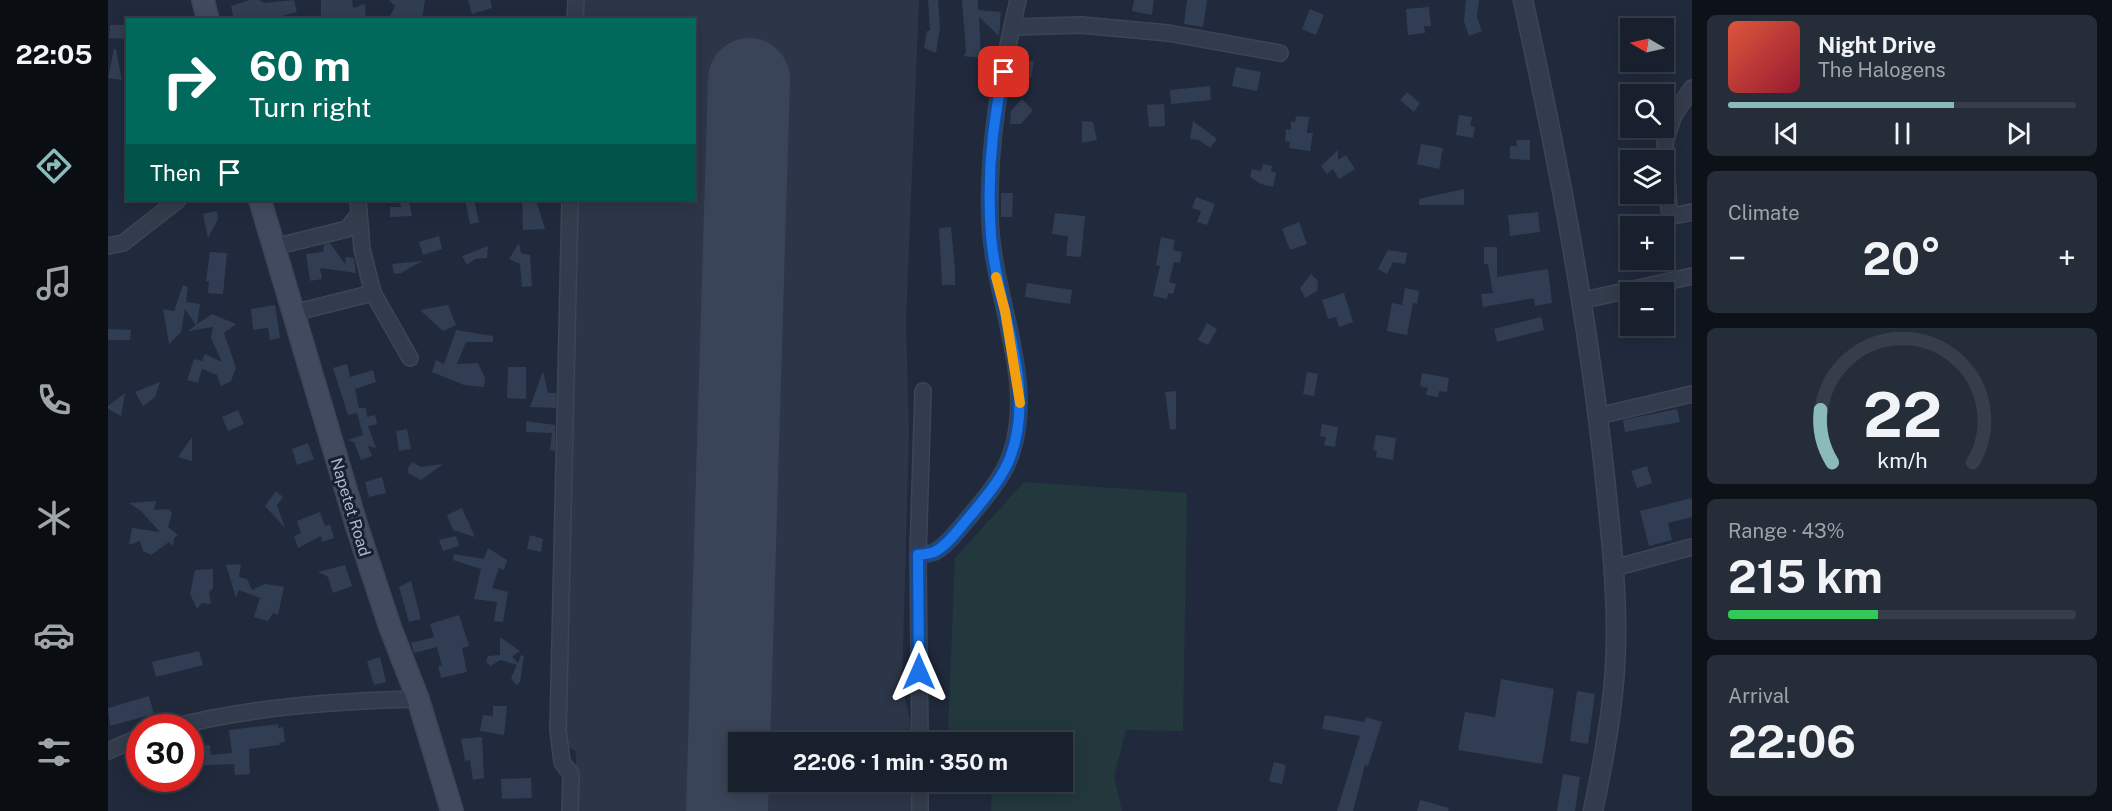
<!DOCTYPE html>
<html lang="en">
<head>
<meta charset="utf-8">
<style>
  :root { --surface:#18202d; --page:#252d39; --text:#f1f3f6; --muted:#9fa3aa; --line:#363e49; --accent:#8bbbb9 }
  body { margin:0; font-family:"Public Sans",sans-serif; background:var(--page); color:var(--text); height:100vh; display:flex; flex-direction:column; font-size:22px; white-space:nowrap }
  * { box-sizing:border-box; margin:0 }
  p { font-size:20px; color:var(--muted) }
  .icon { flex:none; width:33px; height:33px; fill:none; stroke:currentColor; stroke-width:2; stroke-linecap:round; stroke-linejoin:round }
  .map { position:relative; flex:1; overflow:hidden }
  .sheet { display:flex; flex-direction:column; gap:15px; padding:15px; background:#0d1219; width:420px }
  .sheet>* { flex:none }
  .top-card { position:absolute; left:18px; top:18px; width:570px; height:183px; border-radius:0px; box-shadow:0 3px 15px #0003,0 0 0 2px var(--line); background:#00695c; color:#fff; overflow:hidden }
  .needle { width:39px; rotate:279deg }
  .tools { position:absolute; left:1512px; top:18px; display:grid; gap:12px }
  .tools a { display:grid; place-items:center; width:54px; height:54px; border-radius:0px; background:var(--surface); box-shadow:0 3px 15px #0003,0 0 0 2px var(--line); font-size:30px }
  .speed { position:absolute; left:18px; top:714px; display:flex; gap:12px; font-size:30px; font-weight:700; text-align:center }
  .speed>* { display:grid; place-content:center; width:78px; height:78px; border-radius:50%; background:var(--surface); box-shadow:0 3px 15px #0003,0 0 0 2px var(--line); line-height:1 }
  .speed .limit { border:9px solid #d22; background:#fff; color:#111 }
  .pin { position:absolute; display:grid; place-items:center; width:51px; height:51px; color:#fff; margin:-26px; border-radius:12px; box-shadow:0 3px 9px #0006 }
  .me { position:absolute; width:66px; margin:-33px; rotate:0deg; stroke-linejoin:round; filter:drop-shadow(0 0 4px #0008) }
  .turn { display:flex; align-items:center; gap:21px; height:126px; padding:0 24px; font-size:27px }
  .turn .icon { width:78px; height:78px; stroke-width:2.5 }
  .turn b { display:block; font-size:42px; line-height:51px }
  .then { display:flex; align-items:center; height:57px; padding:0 24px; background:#0003; gap:12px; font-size:22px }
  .big { font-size:45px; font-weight:700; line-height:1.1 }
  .sheet .card { flex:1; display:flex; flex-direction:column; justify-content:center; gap:9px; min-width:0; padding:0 21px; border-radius:9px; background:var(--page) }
  .sheet .dial { align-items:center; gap:0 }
  .dial svg { height:156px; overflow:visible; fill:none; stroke:var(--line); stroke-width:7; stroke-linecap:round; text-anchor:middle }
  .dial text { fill:var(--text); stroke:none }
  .song { display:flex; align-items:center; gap:18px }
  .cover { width:72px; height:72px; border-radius:9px; background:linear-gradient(135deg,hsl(10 70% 55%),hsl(350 70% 35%)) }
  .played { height:6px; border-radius:3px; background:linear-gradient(90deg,var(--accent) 65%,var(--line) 65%) }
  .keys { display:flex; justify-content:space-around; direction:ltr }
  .heat { display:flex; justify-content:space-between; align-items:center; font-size:33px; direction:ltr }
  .charge { height:9px; border-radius:4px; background:linear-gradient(90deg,#34c759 43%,var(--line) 0) }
  .trip { position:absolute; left:620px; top:732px; width:345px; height:60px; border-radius:0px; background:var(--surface); box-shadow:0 3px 15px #0003,0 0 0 2px var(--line); font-weight:700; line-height:60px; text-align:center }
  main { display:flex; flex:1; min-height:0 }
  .dock { display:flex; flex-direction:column; width:108px; justify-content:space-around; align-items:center; background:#0a0d12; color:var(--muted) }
  .dock .icon { width:42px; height:42px }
  .dock .active { color:var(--accent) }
  .dock b { font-size:27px; color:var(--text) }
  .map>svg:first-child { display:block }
  .airport { fill:#2d3649 }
  .green { fill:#22383d }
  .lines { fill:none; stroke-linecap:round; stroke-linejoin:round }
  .runway { stroke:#3a4458; stroke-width:82 }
  .building { fill:#313d52 }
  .minor-casing { stroke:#3d4555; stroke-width:18 }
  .tertiary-casing { stroke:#3d4555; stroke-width:21 }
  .secondary-casing { stroke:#3d4555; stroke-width:24 }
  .minor { stroke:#333c4c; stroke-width:15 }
  .tertiary { stroke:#333c4c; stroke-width:18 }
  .secondary { stroke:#414a5f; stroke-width:21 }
  .route-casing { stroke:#114b97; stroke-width:15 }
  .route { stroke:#1a73e8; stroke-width:10 }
  .slow { stroke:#f59e0b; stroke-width:10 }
  .labels { text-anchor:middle; stroke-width:6; stroke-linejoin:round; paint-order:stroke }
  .street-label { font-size:16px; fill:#aeb6c8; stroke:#192131 }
</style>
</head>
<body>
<main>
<nav class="dock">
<b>22:05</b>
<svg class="icon active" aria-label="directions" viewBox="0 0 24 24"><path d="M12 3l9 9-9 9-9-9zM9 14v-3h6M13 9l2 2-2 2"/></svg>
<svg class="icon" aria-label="music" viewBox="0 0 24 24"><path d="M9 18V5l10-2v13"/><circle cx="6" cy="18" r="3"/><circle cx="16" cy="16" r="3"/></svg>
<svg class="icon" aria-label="phone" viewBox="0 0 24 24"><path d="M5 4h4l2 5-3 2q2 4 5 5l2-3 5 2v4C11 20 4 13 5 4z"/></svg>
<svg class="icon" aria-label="climate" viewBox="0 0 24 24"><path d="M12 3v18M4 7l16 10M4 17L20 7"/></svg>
<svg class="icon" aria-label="car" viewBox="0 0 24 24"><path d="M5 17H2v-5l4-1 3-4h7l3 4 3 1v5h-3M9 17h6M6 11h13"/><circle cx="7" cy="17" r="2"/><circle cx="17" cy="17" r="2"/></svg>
<svg class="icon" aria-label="filters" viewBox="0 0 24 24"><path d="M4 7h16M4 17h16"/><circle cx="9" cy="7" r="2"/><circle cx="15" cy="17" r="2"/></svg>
</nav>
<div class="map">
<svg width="1584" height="811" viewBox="0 0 1584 811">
  <rect width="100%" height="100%" fill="#202a3c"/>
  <path class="airport" d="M473 0H811L798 320 801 433 794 685 807 742H630V782H808L807 811H468V752L455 742 468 200H586V20L472 19Z"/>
  <path class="green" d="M916 482 1079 493 1075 731 1018 730 1006 776 1014 811H883L884 782H954V742H885L884 739 840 732 847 558Z"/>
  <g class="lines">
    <path class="runway" d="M619 811 641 79"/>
  </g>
  <path class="building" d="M141 0H151L156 3 186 0 189 12 159 20H126L123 6Z
    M213 0H244L245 8 257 4 258 20H213Z
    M281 0H317L314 20H294L282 16 287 6Z
    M360 0H382L384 8 364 14Z
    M820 0H830L832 28 828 53 816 48 819 31H822Z
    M854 0H870V10L893 12 891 36 871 17 873 58 855 56 858 53Z
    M1026 0H1046L1044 15 1024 11Z
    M1079 0H1099L1095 27 1076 24Z
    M1358 0H1371L1369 17 1374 31 1361 36 1356 21Z
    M1321 7 1323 26H1316L1317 33 1300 35 1298 9Z
    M1202 9 1216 15 1208 35 1194 29Z
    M2 25H20V39L1 38Z
    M6 49H8L14 80 0 78Z
    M912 60 926 61 923 78 910 76Z
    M1128 67 1153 72 1149 91 1124 86Z
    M1102 86 1103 100 1063 104 1062 90Z
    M1299 92 1312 103 1306 112 1292 100Z
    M914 99 925 110 913 124H902L903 111Z
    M1056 104 1057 126 1041 127 1039 105Z
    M1351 115 1364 117 1362 126 1367 127 1365 138 1348 135Z
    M1188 116 1201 117 1199 133H1205L1202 151 1181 148 1182 142 1177 141 1178 129 1183 130V121L1187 122Z
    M974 121 985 122 989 140 974 143Z
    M1085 121 1109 139 1102 148 1091 140 1082 139Z
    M1408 140H1422V160L1402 159V146H1409Z
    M1313 144 1335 148 1331 169 1309 164Z
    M1230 150V160L1238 155 1247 169 1231 179 1225 169 1219 174 1213 166Z
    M1155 164 1164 166 1163 171 1168 173 1165 187 1153 184 1142 177 1144 169 1153 171Z
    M1356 189V205H1311V199Z
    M893 193H905L904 217H893Z
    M1088 197 1107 204 1099 225 1089 222 1093 211 1084 208Z
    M292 200H301L304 216 282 217V207H293Z
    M357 200H366L371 222 362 224Z
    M414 200H428L437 229 415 230Z
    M109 211 110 219 100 238 95 214Z
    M1430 212 1432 232 1402 236 1400 215Z
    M947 213 977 216 973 257 958 256 960 236 944 234Z
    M1191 222 1199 244 1182 250 1174 229Z
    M843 227 847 270V285H834L831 228Z
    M331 236 334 249 315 255 311 242Z
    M1053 237 1067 240 1065 250 1074 252 1072 263 1066 262 1061 282 1068 284 1065 294 1060 293 1059 299 1045 296 1052 266 1048 265Z
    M222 243 237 264 238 257 246 258 248 273 212 268 214 279 202 281 198 254 215 252 216 245Z
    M411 243 413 253 422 255 424 286 414 287 412 264 401 259Z
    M380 246 379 258 367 259 359 265 354 256Z
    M1376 247H1389V277L1440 269 1444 303 1427 306 1426 298 1375 307 1373 294 1385 293 1380 264H1376Z
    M1280 250 1299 253 1297 264 1285 262 1279 274 1270 269Z
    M102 252 119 253 115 294 100 293 101 281H98Z
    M314 261 293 273 286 274 284 264Z
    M1203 274 1210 281 1209 291 1197 298 1192 288Z
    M919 283 964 290 962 304 917 297Z
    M75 285 80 287 78 302 92 304 89 324 104 314 128 324 116 333 128 368 123 381 113 386 109 375 94 369 90 383 79 380 86 359 94 361 97 354 114 362 103 338 105 327 80 331 88 325 77 309 73 332 61 344 55 309 66 311Z
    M1297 288 1311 291 1309 304 1305 303 1299 335 1279 331 1284 303 1294 305Z
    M1236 293 1245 322 1231 327 1228 317 1220 319 1214 300Z
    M167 305 172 338 162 340 160 328 145 330 143 309Z
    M340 305 348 325 335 331 312 310Z
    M1433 317 1436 330 1389 342 1386 329Z
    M1099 323 1109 329 1100 345 1090 340Z
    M0 329 23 330 22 340H0Z
    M348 330 385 336V342H358L349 364 370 363 377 378 376 387 356 385 324 372 328 360 336 364Z
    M239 364 242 377 265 370 268 382 247 389 251 408H258L259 417 267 415 269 424 260 426 268 448 260 446 264 456 253 460 246 442 240 440 255 435 249 413 240 415 225 368Z
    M400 367H418V399L399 398Z
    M435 371 440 393H448V408L422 407Z
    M1199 372 1210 374 1206 396 1195 394Z
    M1314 373 1341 378 1339 392 1331 391 1330 397 1318 395 1320 388 1312 386Z
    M52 382 47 397 35 406 27 392Z
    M1068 391V429L1062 430 1057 392Z
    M17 393 13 416 0 409V406Z
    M1569 409 1572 422 1517 432 1515 420Z
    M130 410 136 424 120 431 114 417Z
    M418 421 447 425V451L442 450 444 433 418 432Z
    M1214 424 1230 427 1227 447 1216 445 1218 437 1212 436Z
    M299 429 303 449 291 451 288 431Z
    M1268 435 1288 438 1285 460 1268 457 1269 451 1265 450Z
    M84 437V461L70 457Z
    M200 443 206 459 189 465 184 449Z
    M304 462 313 467 335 464 313 480 300 473V468Z
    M1539 466 1544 483 1529 488 1523 471Z
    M274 477 278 493 261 497 257 482Z
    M168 491 175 497 169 505 177 528 157 506Z
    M1584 498V517L1560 523 1564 540 1541 546 1532 511Z
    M48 501 46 510 60 509 64 513 60 527 70 535 66 538 65 546 61 542 43 555 35 551 32 541 21 545 24 528 52 532 33 511 21 503Z
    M354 508 367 537 345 530 339 515Z
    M212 512 217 526 222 524 226 538 214 542 213 536 190 548 186 536 193 533 189 521Z
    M422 535 435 539 433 552 419 549Z
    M348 536 351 546 335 551 331 540Z
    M380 548 399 560 396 570 391 568 384 588 400 592 395 622 386 621 389 602 366 599 373 569 345 560 346 554 376 559Z
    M133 564 131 577 139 579 144 590 157 584 176 587 170 615 165 613 160 621 146 617 152 598 131 590 128 598 118 565Z
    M237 565 244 586 225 593 220 577 210 572Z
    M105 569V588L101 592 103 604 94 603 89 609 82 594 87 570Z
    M303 581 313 619 301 622 291 587Z
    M351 615 361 646 354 648 359 672 333 678 330 666H334L329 647 306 653 303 643 326 637 322 624Z
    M392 637 412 651 404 657 410 663 413 655 416 656 412 682 408 685 403 678 409 665 392 660 383 666 378 662 380 656 392 655Z
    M91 651 95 665 48 677 44 662Z
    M272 657 278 682 266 685 259 661Z
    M1393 679 1446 689 1434 764 1350 750 1357 712 1387 717Z
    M1469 691 1487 694 1480 744 1462 741Z
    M41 696 46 714 2 726 0 708Z
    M385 706H399L396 735 372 731 375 715 385 716Z
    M1217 715 1256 722 1258 717 1274 722 1260 766 1257 765 1245 811H1229L1252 736 1214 729Z
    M170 724V728L175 727 177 742 171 743 172 745 141 749 142 774 127 775 126 764 82 766V746L102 745 103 755 124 753 121 730Z
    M374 737 376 778 365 780 362 760 357 761 353 739Z
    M1166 762 1178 765 1174 784 1161 781Z
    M1455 774 1472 777 1467 811H1449Z
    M423 778 424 798 394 799 393 779Z
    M1312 800 1341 808 1340 811H1309Z"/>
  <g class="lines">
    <g class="minor-casing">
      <path id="minor" d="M467 20 468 0
        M904 27 973 25 1060 33 1172 53
        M1584 88 1566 115 1557 142 1561 209 1565 216 1584 212
        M250 200 254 249 265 293 302 358
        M462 200 450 730 454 762 463 774 462 811
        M0 246 15 243 70 200
        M166 247 239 229 250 215
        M1472 301 1584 276
        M185 313 265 293
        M1490 416 1584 394
        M810 555C816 554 824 554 828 551 841 544 853 526 863 515 877 498 896 476 903 454 929 379 883 294 882 216 880 140 893 74 910 0
        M1506 568 1584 547
        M61 728C141 707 227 701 310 699
        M812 742 810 555 815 391
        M0 751 32 737
        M812 782V811"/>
    </g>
    <g class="tertiary-casing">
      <path id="tertiary" d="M1415 0C1449 155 1479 311 1496 469 1503 535 1511 601 1507 668 1504 716 1495 764 1485 811"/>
    </g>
    <g class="secondary-casing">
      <path id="secondary" d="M95 0 100 20
        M152 200 249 527 282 627 310 699 344 811"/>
    </g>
    <use href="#minor" class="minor"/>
    <use href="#tertiary" class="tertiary"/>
    <use href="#secondary" class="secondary"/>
  </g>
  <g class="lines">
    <g class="route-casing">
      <path id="route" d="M811 672 810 555C816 554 824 554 828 551 841 544 853 526 863 515 877 498 896 476 903 455 929 383 888 307 883 235 879 179 883 127 896 72"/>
    </g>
    <use href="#route" class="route"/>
    <path class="slow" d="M888 277 897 311 912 403"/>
  </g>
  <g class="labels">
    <g class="street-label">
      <text transform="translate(243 507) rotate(73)" y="6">Napetet Road</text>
    </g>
  </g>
</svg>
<div class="tools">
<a><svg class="needle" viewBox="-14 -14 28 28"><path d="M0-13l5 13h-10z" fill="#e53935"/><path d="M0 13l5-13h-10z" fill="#9fa3aa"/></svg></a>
<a><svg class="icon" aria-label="search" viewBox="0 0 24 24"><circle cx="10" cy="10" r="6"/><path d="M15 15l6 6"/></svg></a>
<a><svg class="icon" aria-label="layers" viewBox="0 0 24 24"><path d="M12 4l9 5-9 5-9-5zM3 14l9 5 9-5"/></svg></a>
<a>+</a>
<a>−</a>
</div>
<div class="speed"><div class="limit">30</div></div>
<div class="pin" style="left:896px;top:72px;background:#d93025"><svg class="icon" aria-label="arrive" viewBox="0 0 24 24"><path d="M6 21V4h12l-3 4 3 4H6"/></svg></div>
<svg class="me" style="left:811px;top:672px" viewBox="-20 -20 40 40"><path d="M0-17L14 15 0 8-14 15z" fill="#1a73e8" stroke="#fff" stroke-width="4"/></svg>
<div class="trip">22:06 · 1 min · 350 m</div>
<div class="top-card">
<div class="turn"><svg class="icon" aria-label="right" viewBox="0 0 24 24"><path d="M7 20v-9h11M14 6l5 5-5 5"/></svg><div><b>60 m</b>Turn right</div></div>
<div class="then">Then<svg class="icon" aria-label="arrive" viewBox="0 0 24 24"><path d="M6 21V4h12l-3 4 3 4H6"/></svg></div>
</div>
</div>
<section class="sheet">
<div class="card">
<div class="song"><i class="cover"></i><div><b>Night Drive</b><p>The Halogens</p></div></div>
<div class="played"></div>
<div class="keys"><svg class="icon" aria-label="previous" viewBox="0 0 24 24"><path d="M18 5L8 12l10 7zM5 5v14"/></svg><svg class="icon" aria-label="pause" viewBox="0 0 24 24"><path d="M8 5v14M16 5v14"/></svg><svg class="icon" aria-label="next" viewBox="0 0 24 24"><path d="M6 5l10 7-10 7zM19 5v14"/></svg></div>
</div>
<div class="card"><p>Climate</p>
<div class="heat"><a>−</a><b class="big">20°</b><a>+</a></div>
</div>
<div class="card dial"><svg viewBox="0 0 100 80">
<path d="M14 69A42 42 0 1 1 86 69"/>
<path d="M14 69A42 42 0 0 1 8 42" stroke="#8bbbb9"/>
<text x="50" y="56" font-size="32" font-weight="700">22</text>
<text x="50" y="72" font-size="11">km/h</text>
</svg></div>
<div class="card"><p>Range · 43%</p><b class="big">215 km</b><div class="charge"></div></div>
<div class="card"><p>Arrival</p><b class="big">22:06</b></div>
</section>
</main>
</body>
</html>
